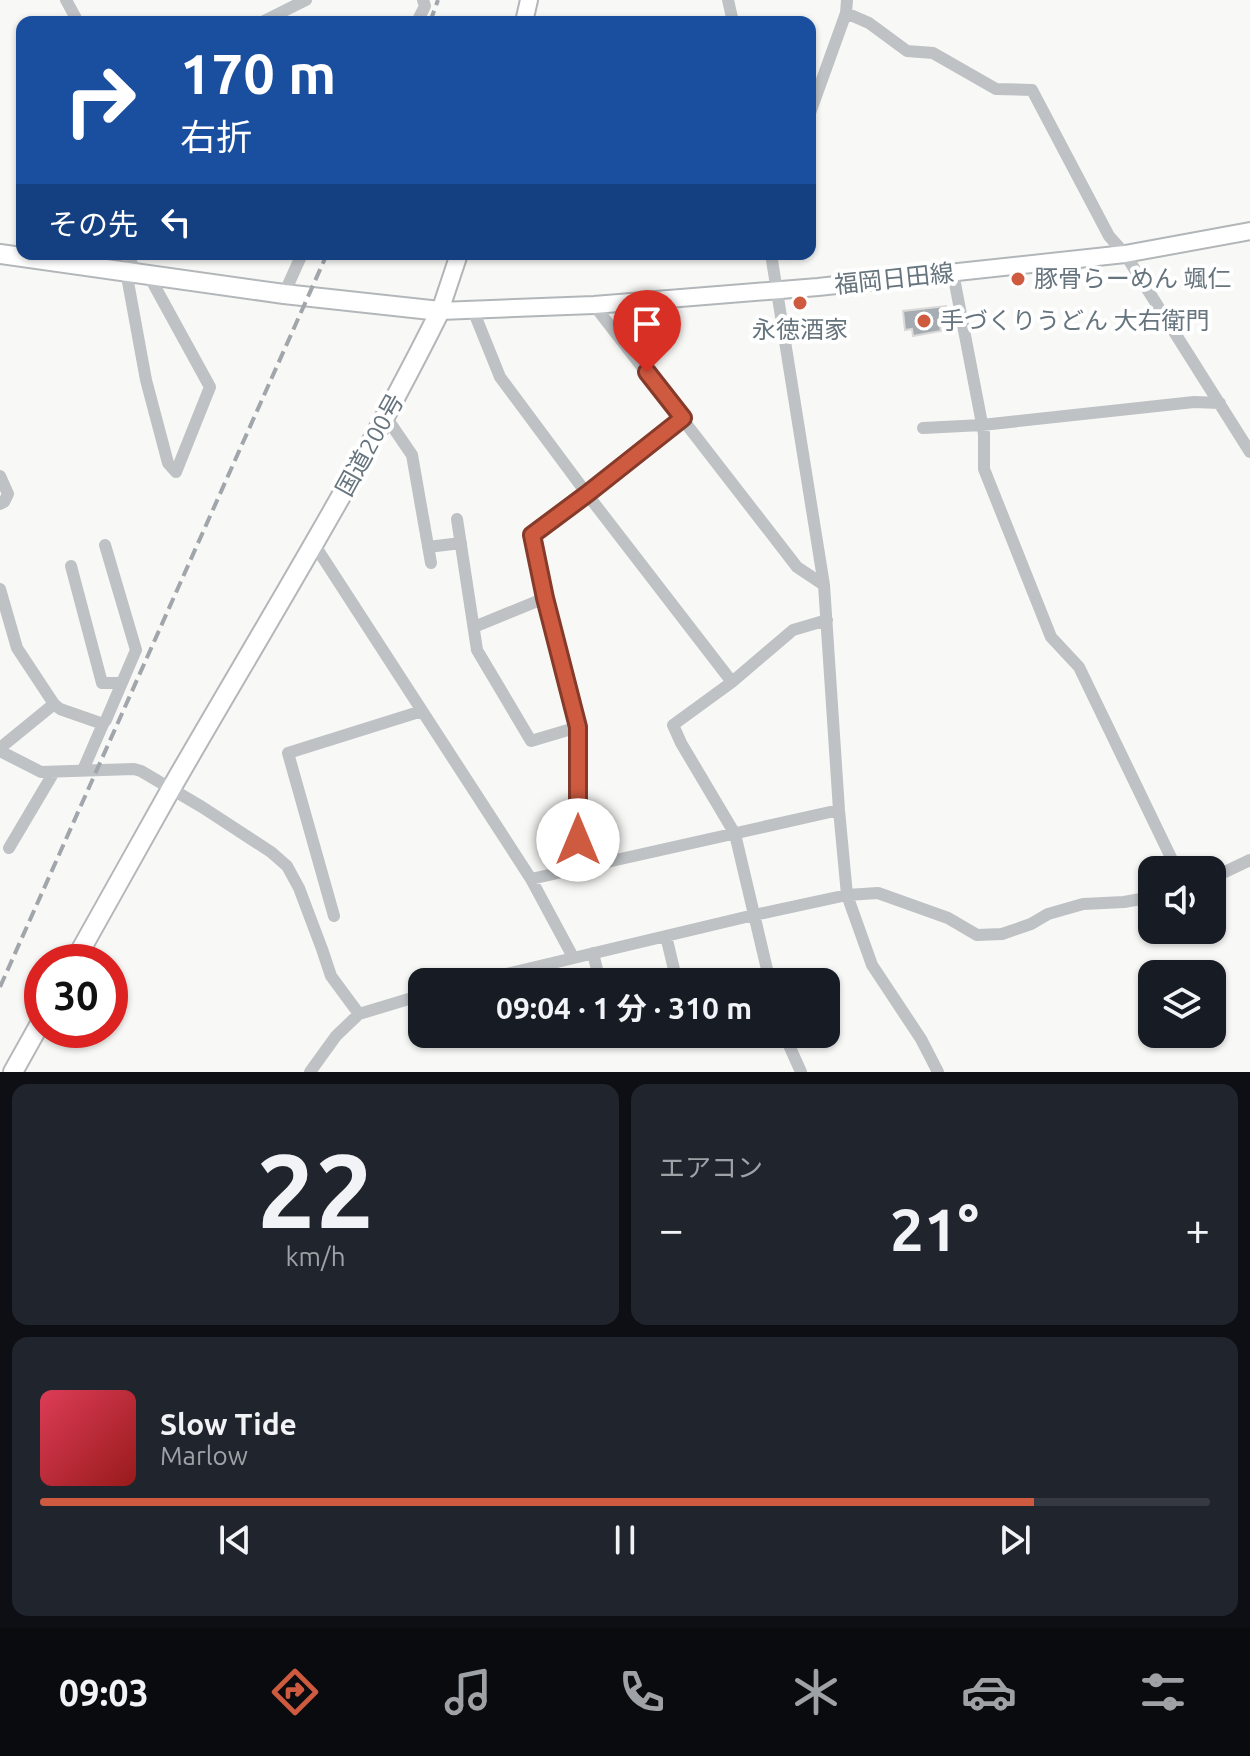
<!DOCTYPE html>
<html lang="ja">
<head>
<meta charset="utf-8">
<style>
  :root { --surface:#171b24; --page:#20242c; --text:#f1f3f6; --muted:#9ea1a6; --line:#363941; --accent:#ce5a40 }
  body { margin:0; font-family:Ubuntu,"Noto Sans JP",sans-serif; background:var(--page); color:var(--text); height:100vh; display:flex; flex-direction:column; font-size:30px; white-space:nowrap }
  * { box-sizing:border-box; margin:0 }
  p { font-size:26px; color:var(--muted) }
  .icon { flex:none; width:44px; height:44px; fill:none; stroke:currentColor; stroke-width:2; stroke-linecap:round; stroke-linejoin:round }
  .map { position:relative; height:1072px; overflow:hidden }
  .sheet { display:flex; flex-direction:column; gap:12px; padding:12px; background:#0d0f14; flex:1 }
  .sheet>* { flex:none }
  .banner { position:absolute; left:16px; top:16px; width:800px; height:244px; border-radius:16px; box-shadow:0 2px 6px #0004; background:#1a4fa0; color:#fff; overflow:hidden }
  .controls { position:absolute; left:1138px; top:856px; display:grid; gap:16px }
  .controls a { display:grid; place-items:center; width:88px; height:88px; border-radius:16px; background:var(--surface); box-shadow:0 2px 6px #0004; font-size:40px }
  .speed { position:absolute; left:24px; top:944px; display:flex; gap:16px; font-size:40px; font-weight:700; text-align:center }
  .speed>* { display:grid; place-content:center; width:104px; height:104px; border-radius:50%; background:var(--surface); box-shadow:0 2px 6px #0004; line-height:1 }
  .speed .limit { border:12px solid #d22; background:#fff; color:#111 }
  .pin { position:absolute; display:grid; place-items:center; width:68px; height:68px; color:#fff; margin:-82px -34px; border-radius:50% 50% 50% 0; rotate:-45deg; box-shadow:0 0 8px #0007 }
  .pin .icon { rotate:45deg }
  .me { position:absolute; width:88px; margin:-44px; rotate:0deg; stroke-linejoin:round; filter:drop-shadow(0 0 6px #0008) }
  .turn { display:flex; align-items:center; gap:28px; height:168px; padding:0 32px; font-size:36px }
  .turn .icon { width:104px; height:104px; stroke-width:2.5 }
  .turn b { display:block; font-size:56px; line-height:68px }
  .then { display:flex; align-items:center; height:76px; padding:0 32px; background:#0003; gap:16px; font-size:30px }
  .big { font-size:60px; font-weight:700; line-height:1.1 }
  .sheet .card { flex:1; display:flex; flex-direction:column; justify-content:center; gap:12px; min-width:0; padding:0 28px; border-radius:16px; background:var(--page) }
  .sheet .dial { align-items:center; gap:0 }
  .dial b { font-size:104px; line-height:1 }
  .song { display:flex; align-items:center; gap:24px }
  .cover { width:96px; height:96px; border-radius:12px; background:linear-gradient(135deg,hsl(350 70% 55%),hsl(0 70% 35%)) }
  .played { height:8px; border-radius:4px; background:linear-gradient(90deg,var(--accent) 85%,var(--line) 85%) }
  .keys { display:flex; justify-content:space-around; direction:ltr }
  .heat { display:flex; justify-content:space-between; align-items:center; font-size:44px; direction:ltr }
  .sheet .tiles { flex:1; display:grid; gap:12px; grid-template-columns:1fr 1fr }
  .card:last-child { grid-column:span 2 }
  .trip { position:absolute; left:408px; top:968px; width:432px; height:80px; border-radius:16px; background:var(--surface); box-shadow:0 2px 6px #0004; font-weight:700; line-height:80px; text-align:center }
  .tabs { display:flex; height:128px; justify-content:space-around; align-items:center; background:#090b0e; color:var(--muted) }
  .tabs .icon { width:56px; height:56px }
  .tabs .on { color:var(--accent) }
  .tabs b { font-size:36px; color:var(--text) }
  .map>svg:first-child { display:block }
  .building { fill:#a6adb2; stroke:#dad9d8; stroke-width:2 }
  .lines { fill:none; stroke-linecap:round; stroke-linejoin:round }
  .major-casing { stroke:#b2b6b9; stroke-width:20 }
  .highway-casing { stroke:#b4b7ba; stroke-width:22 }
  .minor { stroke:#bec2c5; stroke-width:12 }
  .major { stroke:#fff; stroke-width:16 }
  .highway { stroke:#fff; stroke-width:18 }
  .rail { stroke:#a0a6ab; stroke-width:4; stroke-dasharray:12 6; stroke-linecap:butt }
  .route-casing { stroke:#863a2a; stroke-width:20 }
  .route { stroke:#ce5a40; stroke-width:14 }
  .poi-dot { fill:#ce5a40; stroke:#fff; stroke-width:3 }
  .labels { text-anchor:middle; stroke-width:8; stroke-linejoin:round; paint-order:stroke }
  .street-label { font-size:24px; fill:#66747d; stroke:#fff }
  .poi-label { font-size:24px; fill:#66747d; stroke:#fff; text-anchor:start }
</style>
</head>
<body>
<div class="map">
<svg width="1250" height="1072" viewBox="0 0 1250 1072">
  <rect width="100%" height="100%" fill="#f8f8f6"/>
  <path class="building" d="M946 306 948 323 940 325 941 331 913 336 912 329 905 330 903 311Z"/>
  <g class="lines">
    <g class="major-casing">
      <path id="major" d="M524 22 529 0
        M459 254 440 311 594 305 818 287 1125 254 1250 231"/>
    </g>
    <g class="highway-casing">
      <path id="highway" d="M0 254 284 294 440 311C359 474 263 629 172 787 139 845 107 904 74 962
        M13 1072 42 1020"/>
    </g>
    <path class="minor" d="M66 0 78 22
      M728 0 733 22
      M846 13 869 23 907 51 933 53 996 89 1032 90 1109 236 1125 254 1250 452
      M262 22 306 0
      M417 22 425 6 423 0
      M810 113 846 13 847 0
      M130 254 133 272
      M771 254 824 585 839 810 847 895 872 965 921 1039 938 1072
      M126 271 146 380 168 463 176 472 210 387 148 274
      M953 273 984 434V469L1051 637 1079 667 1177 870
      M284 294 302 254
      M594 305 797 567 824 585
      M473 310 500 377 587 494 732 682
      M386 417 412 455 431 563
      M923 428 982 425 1194 402 1220 403
      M0 476 8 494 4 502 0 504
      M457 519 477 650 531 741 578 727
      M314 544 531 879 573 957
      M428 547 461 543
      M71 566 102 683H122
      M0 589 17 648 54 704 0 748
      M474 627 545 598
      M54 704 60 709 103 724
      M0 751 41 772 134 769 141 771 202 807 271 852 287 866 299 888 322 949 331 976 359 1014
      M83 770 103 724 106 720 136 650 105 545
      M9 848 54 772
      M578 869V727L545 598 532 535 587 494 683 418
      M1212 878 1250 860
      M531 879 839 810
      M334 916 288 753 422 711
      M666 936 677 982
      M593 953 600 982
      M473 982 754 915 847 895 878 893 948 918 977 935 1002 934 1031 924 1048 914 1083 904 1124 902 1152 897
      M770 982 735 834 681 743 673 725 732 682 793 630 827 620
      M784 1034 801 1072
      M310 1072 336 1036 359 1014 422 995"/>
    <use href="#major" class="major"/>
    <use href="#highway" class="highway"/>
    <path class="rail" d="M430 22 438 0
      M0 987 327 254"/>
  </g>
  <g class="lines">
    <g class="route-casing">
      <path id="route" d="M578 840V727L545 598 532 535 587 494 683 418 647 372"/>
    </g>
    <use href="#route" class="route"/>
  </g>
  <g class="poi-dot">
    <circle cx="1018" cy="279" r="8"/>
    <circle cx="800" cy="303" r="8"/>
    <circle cx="924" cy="321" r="8"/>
  </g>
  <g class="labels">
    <g class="street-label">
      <text transform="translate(894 279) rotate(-6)" y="8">福岡日田線</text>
      <text transform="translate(370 445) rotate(-61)" y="8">国道200号</text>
    </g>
    <g class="poi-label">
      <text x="1034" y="287">豚骨らーめん 颯仁</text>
      <text x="940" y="329">手づくりうどん 大右衛門</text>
      <text x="800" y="338" text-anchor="middle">永徳酒家</text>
    </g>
  </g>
</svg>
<div class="controls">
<a><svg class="icon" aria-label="sound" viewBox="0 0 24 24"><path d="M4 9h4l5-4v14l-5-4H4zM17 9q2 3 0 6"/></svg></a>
<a><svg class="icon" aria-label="layers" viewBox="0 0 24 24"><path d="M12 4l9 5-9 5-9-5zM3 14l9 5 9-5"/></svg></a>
</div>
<div class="speed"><div class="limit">30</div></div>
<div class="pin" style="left:647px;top:372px;background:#d93025"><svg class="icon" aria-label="arrive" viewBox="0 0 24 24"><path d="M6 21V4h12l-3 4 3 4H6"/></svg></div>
<svg class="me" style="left:578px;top:840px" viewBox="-20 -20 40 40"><circle r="19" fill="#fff"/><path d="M0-13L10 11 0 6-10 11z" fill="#ce5a40"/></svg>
<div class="trip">09:04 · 1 分 · 310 m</div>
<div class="banner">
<div class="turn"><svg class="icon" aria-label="right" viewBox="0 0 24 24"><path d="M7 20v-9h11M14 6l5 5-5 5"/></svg><div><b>170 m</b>右折</div></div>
<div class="then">その先<svg class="icon" aria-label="left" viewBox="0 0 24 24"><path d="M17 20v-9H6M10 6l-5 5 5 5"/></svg></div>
</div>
</div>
<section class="sheet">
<div class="tiles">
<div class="card dial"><b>22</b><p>km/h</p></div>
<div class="card"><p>エアコン</p>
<div class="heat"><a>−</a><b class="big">21°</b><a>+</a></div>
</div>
<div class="card">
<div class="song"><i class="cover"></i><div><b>Slow Tide</b><p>Marlow</p></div></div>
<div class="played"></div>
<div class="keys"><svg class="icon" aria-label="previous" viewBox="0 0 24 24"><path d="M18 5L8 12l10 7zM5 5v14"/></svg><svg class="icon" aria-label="pause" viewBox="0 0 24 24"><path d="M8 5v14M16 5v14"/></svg><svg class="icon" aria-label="next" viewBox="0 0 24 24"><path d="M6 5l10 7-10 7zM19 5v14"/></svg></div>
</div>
</div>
</section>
<nav class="tabs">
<b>09:03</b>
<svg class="icon on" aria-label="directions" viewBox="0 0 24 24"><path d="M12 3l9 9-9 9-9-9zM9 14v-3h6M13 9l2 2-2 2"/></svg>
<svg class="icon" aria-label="music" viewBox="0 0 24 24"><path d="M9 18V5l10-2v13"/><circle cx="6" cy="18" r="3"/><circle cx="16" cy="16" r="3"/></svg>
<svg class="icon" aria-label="phone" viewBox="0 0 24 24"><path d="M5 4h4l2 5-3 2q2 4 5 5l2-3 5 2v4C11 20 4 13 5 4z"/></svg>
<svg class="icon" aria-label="climate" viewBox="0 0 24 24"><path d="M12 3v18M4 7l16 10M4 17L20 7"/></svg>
<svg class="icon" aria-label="car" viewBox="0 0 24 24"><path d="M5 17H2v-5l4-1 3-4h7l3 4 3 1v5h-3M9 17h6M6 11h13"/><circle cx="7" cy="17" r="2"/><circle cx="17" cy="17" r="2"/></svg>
<svg class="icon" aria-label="filters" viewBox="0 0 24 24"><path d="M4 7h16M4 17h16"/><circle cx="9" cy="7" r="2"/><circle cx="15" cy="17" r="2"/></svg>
</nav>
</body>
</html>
